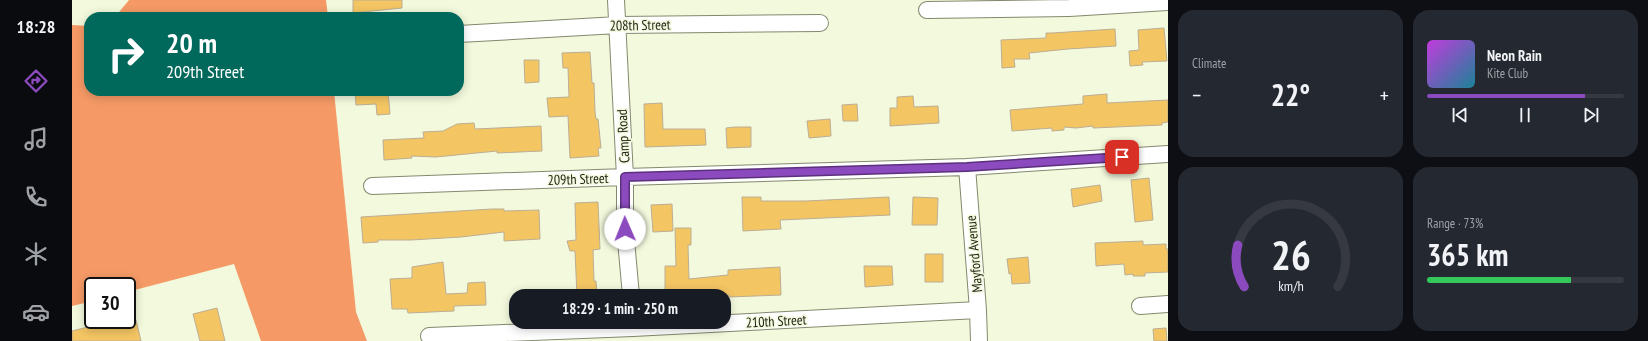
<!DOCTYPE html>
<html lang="en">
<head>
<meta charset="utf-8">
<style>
  :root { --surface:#171b24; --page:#242831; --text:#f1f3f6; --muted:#9ea1a6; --line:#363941; --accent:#8c4abf }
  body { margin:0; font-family:"PT Sans Narrow",sans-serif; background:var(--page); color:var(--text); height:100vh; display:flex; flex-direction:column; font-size:15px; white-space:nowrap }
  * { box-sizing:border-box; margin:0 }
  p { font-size:13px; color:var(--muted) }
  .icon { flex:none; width:22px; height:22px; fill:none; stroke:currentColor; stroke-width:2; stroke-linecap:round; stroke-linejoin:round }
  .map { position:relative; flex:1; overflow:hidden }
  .drawer { display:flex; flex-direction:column; gap:10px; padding:10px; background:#0d0f14; width:480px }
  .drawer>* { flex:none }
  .hud { position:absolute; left:12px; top:12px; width:380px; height:84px; border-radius:16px; box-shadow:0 2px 10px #0003; background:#00695c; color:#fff; overflow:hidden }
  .speed { position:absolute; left:12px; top:277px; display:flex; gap:8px; font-size:20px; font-weight:700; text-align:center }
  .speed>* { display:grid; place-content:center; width:52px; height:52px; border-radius:50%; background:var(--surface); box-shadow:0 2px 10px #0003; line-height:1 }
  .speed .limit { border:2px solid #111; border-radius:6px; background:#fff; color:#111 }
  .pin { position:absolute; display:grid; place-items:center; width:34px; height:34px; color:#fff; margin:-17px; border-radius:8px; box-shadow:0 2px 6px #0006 }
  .me { position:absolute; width:44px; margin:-22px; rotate:359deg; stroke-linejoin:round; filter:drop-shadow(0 0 3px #0008) }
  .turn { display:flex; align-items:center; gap:14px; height:84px; padding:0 16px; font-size:18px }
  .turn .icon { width:52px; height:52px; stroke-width:2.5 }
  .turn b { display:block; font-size:28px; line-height:34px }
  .big { font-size:30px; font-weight:800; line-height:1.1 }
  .drawer .card { flex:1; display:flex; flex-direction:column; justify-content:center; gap:6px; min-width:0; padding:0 14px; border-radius:16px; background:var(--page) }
  .drawer .dial { align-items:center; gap:0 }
  .dial svg { height:104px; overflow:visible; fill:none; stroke:var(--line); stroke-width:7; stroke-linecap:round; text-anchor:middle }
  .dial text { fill:var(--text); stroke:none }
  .song { display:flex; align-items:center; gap:12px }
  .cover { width:48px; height:48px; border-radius:6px; background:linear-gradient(135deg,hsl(290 70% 55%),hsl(190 70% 35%)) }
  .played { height:4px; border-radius:2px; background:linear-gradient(90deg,var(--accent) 80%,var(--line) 80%) }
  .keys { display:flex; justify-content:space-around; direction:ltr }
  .heat { display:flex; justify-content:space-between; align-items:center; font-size:22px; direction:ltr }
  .charge { height:6px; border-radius:3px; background:linear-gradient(90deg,#34c759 73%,var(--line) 0) }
  .drawer .tiles { flex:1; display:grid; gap:10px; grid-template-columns:repeat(2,1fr) }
  .trip { position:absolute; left:437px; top:289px; width:222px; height:40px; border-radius:16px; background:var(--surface); box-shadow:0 2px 10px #0003; font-weight:800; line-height:40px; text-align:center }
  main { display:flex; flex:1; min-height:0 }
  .tabs { display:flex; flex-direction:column; width:72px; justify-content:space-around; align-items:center; background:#090b0e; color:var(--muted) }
  .tabs .icon { width:28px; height:28px }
  .tabs .selected { color:var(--accent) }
  .tabs b { font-size:18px; color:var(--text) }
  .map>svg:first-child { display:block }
  .forest { fill:#f59a66 }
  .building { fill:#f4c563; stroke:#bcae94 }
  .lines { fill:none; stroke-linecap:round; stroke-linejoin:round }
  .minor-casing { stroke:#83896e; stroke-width:18 }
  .minor { stroke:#fff; stroke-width:16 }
  .route-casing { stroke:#5b307c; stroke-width:10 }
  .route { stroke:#8c4abf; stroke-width:7 }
  .labels { text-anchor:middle; stroke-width:3; stroke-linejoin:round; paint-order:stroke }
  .street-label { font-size:14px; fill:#23251a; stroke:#f2f9dc }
</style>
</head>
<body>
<main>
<nav class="tabs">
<b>18:28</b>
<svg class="icon selected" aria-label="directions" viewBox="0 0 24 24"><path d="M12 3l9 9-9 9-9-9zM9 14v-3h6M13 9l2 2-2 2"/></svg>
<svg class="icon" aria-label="music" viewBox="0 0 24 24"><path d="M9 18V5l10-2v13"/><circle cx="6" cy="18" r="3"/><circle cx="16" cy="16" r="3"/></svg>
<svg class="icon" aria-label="phone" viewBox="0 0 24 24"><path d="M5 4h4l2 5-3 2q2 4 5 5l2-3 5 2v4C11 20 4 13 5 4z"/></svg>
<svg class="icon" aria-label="climate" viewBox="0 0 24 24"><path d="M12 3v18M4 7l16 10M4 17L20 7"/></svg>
<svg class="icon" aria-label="car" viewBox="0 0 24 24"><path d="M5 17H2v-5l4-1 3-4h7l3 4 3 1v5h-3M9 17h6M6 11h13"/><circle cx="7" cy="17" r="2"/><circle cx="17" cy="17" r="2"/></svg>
</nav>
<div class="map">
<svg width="1096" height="341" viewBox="0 0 1096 341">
  <rect width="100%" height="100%" fill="#f2f9dc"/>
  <path class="forest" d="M57 0H254L256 17H43Z
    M0 25 17 26V91H262L284 312 295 341H189L162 264 55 292V286H21V301L0 306Z"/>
  <path class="building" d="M281 0H330V8L281 13Z
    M1092 28 1095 61 1070 62 1071 65 1058 66 1057 51 1067 50 1066 30Z
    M1043 29 1044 46 996 49 957 53 958 59H942L943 67 930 68 929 40 974 38V33H980Z
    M518 52 520 83H522L523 112 524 119H526L529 148H526L527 156 498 158 496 116 477 117 475 98 497 97 496 68H491L490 53Z
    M452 60H467V82L453 83Z
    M283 91H316L318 114 305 115 304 104 284 105Z
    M1035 94V103L1096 100V122L1090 123V125L1021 128V126L1004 128 992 127V130L980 131V128L940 131 938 110 1011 104V96Z
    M841 96 842 107 866 106 867 123 818 126V108H825V97Z
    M590 103 591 129H633L634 145 573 147 572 104Z
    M785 104 786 121H771L770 105Z
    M758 119 759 136 737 138 735 121Z
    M402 123 403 129 469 126 470 151 425 153V151L364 157 339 156 340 158 312 160 311 140 352 138 351 132 371 131 385 124Z
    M663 127H679V147L655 148 654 128Z
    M1077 178 1081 220 1063 222 1059 180Z
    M1028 185 1030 201 1001 207 999 189Z
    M670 197H689V201H734L817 197 818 215 708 220 709 229 671 231Z
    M841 197 866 198 865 225H840Z
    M526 202 528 249 521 250 522 281H524L525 296H505L503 251H498L495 241 504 240 503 203Z
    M600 204 601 231 581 232 579 205Z
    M420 209H432V211L467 210 468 239 432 241V232L389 237 339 240H306V242L291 243 289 217Z
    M603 228H619V245H616L617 279 656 275V270L708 267 709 295 657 297V295L593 296V266H604Z
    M1071 241V245L1094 244V249H1096V272L1073 273V276H1061V274L1053 275 1052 264 1024 266 1023 243Z
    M853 254H871V282H853Z
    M956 257 958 283 940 284 939 273 937 274 935 259Z
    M371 262 374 294 395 293 396 283 413 282 414 305 382 306V311L336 313 335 309H320L318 279 340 278V267Z
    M792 266H820L821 285 793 287Z
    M145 308 153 341H128L121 314Z
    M43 320H64L69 341H0V331Z
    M1094 328 1095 341H1082L1081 329Z"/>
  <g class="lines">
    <g class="minor-casing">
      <path id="minor" d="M544 0 553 177V229L559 296
        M855 10 997 8 1096 2
        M387 34 546 25 748 23
        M895 167 906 310 907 341
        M300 186 553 177 895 167 1096 154
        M1068 306 1096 304
        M357 336 561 328 906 310"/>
    </g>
    <use href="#minor" class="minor"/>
  </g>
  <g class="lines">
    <g class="route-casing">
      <path id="route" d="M553 229V177L895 167 1050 157"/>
    </g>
    <use href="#route" class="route"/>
  </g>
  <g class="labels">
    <g class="street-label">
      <text transform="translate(568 25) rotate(-1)" y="5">208th Street</text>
      <text transform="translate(551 136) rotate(-93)" y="5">Camp Road</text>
      <text transform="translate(506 179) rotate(-2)" y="5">209th Street</text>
      <text transform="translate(902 254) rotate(-95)" y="5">Mayford Avenue</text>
      <text transform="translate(704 321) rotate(-3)" y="5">210th Street</text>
    </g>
  </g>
</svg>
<div class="speed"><div class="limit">30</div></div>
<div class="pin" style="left:1050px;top:157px;background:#d93025"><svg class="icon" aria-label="arrive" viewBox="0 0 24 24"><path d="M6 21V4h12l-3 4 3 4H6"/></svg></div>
<svg class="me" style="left:553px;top:229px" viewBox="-20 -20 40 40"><circle r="19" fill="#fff"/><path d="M0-13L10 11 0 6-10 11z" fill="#8c4abf"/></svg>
<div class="trip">18:29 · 1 min · 250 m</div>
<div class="hud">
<div class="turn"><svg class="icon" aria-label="right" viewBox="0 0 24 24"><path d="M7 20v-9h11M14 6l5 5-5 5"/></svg><div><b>20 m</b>209th Street</div></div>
</div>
</div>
<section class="drawer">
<div class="tiles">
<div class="card"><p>Climate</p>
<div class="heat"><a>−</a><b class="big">22°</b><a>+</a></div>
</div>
<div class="card">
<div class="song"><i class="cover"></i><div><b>Neon Rain</b><p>Kite Club</p></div></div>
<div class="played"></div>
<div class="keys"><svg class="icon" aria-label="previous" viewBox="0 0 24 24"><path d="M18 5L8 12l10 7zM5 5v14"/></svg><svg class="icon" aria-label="pause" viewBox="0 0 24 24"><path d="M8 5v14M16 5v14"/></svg><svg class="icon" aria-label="next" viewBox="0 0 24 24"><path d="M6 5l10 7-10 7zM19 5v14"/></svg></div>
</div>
<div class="card dial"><svg viewBox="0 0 100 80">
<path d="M14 69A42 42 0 1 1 86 69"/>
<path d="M14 69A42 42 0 0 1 9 37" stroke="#8c4abf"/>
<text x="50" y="56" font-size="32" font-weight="700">26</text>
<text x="50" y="72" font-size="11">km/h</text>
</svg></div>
<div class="card"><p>Range · 73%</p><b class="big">365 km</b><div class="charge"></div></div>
</div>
</section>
</main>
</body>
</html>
